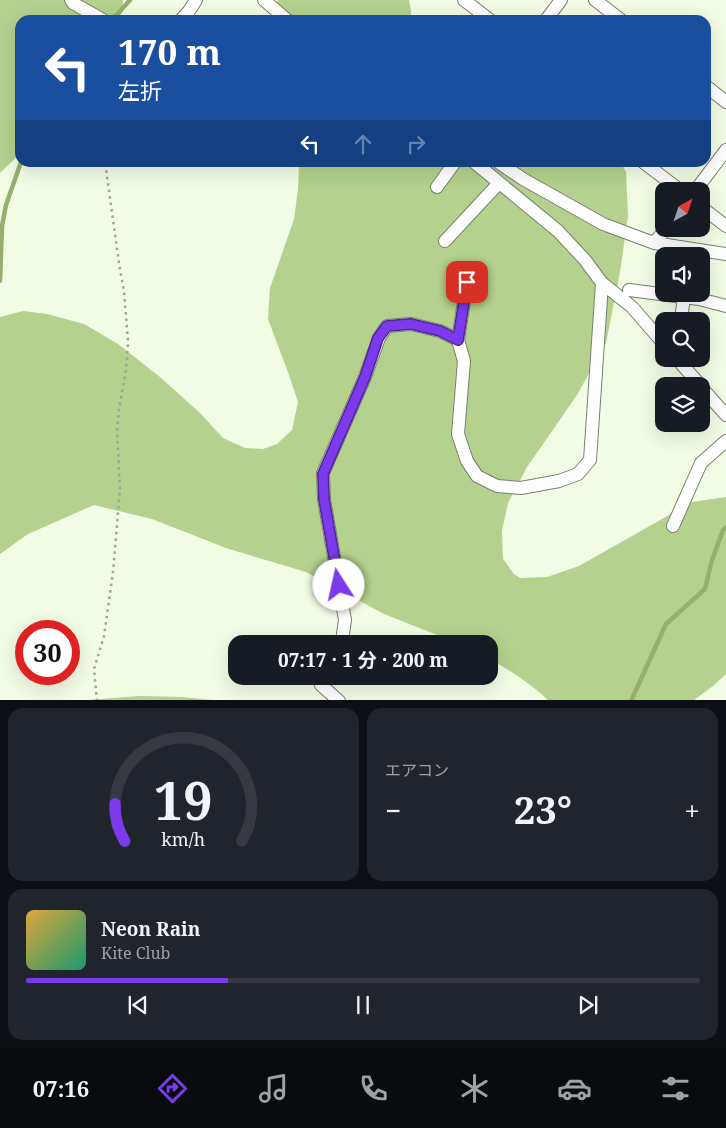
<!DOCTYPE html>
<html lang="ja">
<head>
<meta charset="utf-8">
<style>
  :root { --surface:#171b24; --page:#20242c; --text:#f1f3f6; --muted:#9ea1a6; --line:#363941; --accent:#7c3aed }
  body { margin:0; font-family:"Noto Serif","Noto Sans JP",serif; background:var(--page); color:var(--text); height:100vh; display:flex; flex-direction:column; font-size:19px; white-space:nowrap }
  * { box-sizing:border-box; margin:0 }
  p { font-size:16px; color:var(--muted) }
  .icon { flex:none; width:28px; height:28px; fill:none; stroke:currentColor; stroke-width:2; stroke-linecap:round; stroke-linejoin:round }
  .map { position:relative; height:700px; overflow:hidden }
  .drawer { display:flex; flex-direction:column; gap:8px; padding:8px; background:#0d0f14; flex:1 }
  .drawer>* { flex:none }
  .hud { position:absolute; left:15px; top:15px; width:696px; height:152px; border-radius:15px; box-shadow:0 5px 20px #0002; background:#1a4fa0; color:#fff; overflow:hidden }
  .needle { width:32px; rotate:40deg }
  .controls { position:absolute; left:655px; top:182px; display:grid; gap:10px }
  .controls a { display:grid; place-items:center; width:55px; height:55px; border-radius:10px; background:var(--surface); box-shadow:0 5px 20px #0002; font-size:25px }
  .speed { position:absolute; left:15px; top:620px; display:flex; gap:10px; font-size:25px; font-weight:700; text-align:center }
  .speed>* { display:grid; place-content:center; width:65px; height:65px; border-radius:50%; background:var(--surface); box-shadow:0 5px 20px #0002; line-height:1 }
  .speed .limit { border:8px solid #d22; background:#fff; color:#111 }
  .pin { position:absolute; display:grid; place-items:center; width:42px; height:42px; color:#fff; margin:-21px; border-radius:10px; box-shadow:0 2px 8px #0006 }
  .me { position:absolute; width:55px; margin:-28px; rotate:350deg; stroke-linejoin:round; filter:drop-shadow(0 0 4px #0008) }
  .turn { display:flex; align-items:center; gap:18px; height:105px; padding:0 20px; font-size:22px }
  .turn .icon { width:65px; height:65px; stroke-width:2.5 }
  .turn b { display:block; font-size:35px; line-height:42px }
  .lanes { display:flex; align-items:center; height:48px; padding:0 20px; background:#0003; justify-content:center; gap:25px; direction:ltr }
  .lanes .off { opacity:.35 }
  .big { font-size:38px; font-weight:700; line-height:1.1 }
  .drawer .widget { flex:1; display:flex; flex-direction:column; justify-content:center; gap:8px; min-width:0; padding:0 18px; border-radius:15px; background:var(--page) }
  .drawer .dial { align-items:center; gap:0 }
  .dial svg { height:130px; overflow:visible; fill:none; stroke:var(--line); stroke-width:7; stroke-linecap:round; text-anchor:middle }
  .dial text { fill:var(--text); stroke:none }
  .song { display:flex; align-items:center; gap:15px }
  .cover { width:60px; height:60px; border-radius:8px; background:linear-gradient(135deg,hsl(40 70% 55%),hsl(160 70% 35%)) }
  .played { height:5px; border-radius:2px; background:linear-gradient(90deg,var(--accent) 30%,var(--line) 30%) }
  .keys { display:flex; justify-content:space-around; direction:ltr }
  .heat { display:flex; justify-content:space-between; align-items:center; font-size:28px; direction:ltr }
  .drawer .tiles { flex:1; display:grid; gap:8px; grid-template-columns:1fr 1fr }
  .widget:last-child { grid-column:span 2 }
  .trip { position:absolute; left:228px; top:635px; width:270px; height:50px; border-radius:15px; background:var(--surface); box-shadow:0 5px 20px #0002; font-weight:700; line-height:50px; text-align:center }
  .tabs { display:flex; height:80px; justify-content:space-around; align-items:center; background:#090b0e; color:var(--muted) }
  .tabs .icon { width:35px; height:35px }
  .tabs .active { color:var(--accent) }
  .tabs b { font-size:22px; color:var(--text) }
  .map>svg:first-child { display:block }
  .forest { fill:#b4d18d }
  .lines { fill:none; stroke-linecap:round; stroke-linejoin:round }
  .stream { stroke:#94b06d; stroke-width:4.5 }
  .street-casing { stroke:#78816d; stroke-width:14 }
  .path { stroke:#9da593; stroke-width:2.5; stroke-dasharray:2.5 4; stroke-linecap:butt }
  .street { stroke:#fff; stroke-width:12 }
  .route-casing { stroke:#51269a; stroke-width:12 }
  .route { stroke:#7c3aed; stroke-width:9 }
</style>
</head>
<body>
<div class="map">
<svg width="726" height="701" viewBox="0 0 726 701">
  <rect width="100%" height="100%" fill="#f2fce5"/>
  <path class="forest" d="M0 0H123L122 13 116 20H20V154L0 173Z
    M278 0H409L411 11V20H273V16Z
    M299 163H621L626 172 628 216 620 272 606 343 577 395 527 467 508 503 502 531 503 559 514 574 520 578 547 577 579 566 692 502 726 497V674L713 686 694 700H548C531 684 510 670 489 659V644H460L384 614 306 572 226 548 152 519 94 505 28 534 0 554V317L23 311 47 314 84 324 118 344 160 377 200 413 223 438 245 448 263 449 277 444 292 430 298 402 289 375 268 319 270 288 294 219 298 190Z
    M140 696 182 697 212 700H87Z"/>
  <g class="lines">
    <path class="stream" d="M112 20 130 0
      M0 281 2 226 6 205 21 162
      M631 701 666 624 705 589 712 560 723 530 726 527"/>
    <g class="street-casing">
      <path id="street" d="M71 0 73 3 103 20
        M264 0 287 20
        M464 0 490 20
        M595 0 621 20
        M181 20 189 11 196 0
        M546 20 561 0
        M706 86 726 102
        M498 162 523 179 603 224 654 243 726 254
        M643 162 681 191
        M437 187 455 162
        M695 191 726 150
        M701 207 726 226
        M445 241 499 183
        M654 243 666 229
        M602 283 632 307 664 344
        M629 290 699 299 726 306
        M682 312 684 297
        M458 340 467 282
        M677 359 701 386
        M701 387 726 415
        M673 526 701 463 726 441
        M340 644 342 641 345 620 324 499 323 473 365 377 379 338 387 326 411 324 440 331 458 340 464 361 458 434 467 461 477 476 497 486 521 488 559 481 578 474 590 460 602 283 585 260 558 231 474 162
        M318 676 321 685 339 701"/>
    </g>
    <path class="path" d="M97 701 94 669 104 636 113 572 120 489 117 430 119 409 126 370 128 342 124 291 120 270 105 162"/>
    <use href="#street" class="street"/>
  </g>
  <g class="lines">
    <g class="route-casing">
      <path id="route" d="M339 585 324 499 323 474 365 377 378 338 387 326 411 324 440 331 458 340 467 282"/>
    </g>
    <use href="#route" class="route"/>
  </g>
</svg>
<div class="controls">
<a><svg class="needle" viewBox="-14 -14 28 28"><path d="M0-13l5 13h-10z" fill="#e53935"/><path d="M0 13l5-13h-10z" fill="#9ea1a6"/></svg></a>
<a><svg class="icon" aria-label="sound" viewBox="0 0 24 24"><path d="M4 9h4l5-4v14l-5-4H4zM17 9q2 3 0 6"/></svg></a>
<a><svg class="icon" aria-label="search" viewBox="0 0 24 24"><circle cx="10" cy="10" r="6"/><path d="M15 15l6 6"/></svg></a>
<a><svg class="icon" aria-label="layers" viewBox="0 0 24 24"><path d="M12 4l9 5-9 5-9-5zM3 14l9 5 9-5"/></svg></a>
</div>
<div class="speed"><div class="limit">30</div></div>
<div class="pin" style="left:467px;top:282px;background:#d93025"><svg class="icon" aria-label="arrive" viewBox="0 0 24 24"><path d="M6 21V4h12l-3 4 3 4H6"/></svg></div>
<svg class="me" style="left:339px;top:585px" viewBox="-20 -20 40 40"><circle r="19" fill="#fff"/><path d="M0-13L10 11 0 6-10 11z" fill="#7c3aed"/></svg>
<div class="trip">07:17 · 1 分 · 200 m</div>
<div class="hud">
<div class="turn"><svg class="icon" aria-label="left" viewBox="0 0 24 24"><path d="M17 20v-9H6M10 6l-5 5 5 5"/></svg><div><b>170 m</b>左折</div></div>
<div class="lanes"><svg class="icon" aria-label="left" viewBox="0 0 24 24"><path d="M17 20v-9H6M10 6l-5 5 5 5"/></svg><svg class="icon off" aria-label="ahead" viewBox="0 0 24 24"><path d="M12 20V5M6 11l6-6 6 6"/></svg><svg class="icon off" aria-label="right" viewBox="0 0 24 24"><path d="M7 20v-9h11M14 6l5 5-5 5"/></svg></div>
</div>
</div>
<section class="drawer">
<div class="tiles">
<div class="widget dial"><svg viewBox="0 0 100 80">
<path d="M14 69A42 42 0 1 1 86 69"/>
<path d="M14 69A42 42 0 0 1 8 46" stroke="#7c3aed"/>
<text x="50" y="56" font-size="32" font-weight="700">19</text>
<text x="50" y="72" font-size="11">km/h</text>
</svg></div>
<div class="widget"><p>エアコン</p>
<div class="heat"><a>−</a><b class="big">23°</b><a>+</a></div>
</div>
<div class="widget">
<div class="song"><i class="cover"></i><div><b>Neon Rain</b><p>Kite Club</p></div></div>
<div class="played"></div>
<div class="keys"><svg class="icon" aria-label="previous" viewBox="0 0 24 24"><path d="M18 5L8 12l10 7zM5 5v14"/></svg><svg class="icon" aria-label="pause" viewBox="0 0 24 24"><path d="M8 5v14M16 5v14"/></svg><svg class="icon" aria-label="next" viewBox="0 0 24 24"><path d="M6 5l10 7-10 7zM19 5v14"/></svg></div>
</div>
</div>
</section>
<nav class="tabs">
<b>07:16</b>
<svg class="icon active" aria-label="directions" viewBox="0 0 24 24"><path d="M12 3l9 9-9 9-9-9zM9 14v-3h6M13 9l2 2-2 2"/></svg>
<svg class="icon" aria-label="music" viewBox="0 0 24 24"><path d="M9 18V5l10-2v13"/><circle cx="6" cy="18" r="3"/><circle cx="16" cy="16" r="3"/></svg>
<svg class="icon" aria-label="phone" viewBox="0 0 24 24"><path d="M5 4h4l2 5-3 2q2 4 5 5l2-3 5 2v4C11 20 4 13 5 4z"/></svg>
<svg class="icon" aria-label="climate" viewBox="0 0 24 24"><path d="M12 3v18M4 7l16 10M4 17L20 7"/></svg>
<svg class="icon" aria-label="car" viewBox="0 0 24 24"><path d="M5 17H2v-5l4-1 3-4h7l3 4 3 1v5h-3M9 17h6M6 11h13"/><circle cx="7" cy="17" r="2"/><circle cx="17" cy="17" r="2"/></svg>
<svg class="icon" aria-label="filters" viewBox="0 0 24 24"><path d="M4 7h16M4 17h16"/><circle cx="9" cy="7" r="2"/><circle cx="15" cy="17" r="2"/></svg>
</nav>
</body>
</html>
